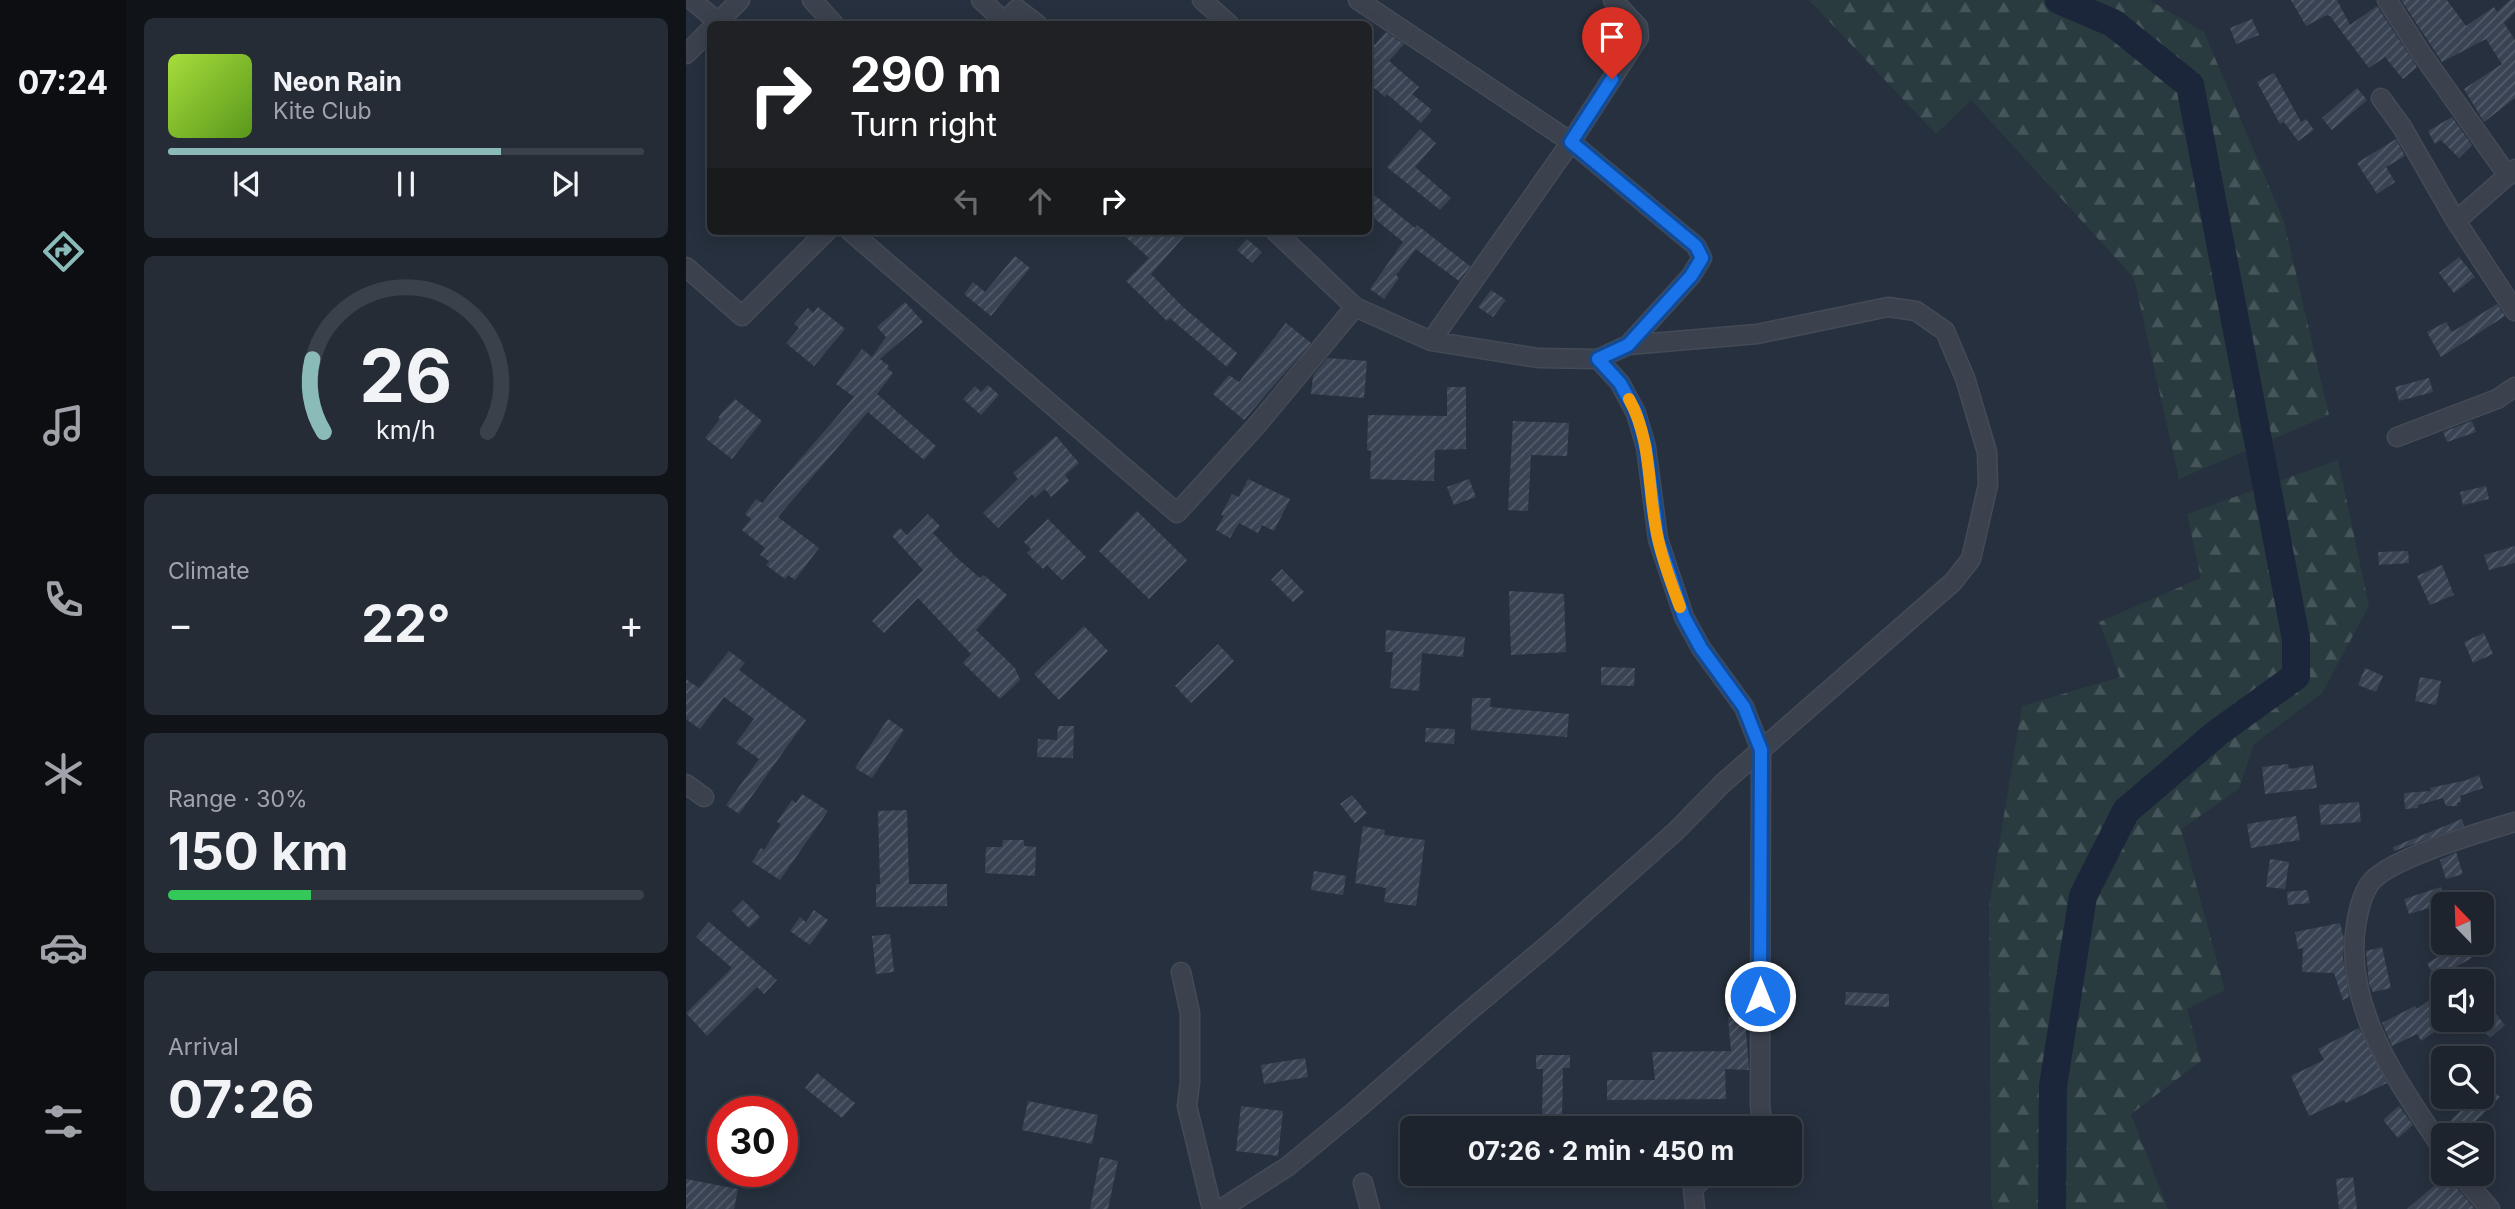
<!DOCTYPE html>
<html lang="en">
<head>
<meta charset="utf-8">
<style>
  :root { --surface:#1d242e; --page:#252c36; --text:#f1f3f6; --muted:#a0a4aa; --line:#3b414a; --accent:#8bbbb9 }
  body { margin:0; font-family:Inter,sans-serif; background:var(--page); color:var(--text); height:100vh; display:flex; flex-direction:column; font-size:26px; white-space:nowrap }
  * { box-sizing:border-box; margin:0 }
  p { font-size:23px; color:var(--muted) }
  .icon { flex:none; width:38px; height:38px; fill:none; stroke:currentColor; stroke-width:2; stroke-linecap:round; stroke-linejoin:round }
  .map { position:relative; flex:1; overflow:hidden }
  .drawer { display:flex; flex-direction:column; gap:18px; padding:18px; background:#101419; width:560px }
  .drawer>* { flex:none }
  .hud { position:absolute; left:21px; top:21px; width:665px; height:214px; border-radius:10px; box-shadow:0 4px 18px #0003,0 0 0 2px var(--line); background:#202124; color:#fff; overflow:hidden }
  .needle { width:46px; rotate:337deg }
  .fabs { position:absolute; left:1745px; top:892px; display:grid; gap:14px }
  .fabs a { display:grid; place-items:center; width:63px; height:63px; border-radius:10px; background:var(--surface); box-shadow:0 4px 18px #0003,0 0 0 2px var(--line); font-size:35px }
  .speed { position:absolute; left:21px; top:1096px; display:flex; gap:14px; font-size:35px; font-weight:700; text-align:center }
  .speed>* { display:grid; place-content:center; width:91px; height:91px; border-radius:50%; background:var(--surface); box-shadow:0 4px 18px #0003,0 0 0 2px var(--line); line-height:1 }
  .speed .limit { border:10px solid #d22; background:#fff; color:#111 }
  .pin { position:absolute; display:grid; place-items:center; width:60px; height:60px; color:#fff; margin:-72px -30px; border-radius:50% 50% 50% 0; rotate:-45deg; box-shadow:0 0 7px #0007 }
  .pin .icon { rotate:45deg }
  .me { position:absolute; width:77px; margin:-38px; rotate:0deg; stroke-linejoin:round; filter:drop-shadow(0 0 5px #0008) }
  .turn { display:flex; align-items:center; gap:24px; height:147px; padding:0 28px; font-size:32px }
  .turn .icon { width:91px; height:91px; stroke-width:2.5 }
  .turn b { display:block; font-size:49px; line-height:60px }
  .lanes { display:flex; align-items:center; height:66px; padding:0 28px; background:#0003; justify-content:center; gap:35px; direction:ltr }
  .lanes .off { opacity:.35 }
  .big { font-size:52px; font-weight:700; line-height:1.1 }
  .drawer .widget { flex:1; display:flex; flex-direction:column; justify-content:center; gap:10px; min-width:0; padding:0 24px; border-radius:10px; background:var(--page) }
  .drawer .dial { align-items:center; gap:0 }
  .dial svg { height:182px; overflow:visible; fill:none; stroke:var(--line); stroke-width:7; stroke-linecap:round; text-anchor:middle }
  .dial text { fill:var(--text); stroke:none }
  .song { display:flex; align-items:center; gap:21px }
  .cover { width:84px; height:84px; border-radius:10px; background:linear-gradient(135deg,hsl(80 70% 55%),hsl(90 70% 35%)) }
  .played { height:7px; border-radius:4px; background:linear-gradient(90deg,var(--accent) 70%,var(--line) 70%) }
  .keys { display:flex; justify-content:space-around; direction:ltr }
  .heat { display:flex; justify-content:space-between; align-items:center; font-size:38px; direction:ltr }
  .charge { height:10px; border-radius:5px; background:linear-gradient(90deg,#34c759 30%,var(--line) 0) }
  .trip { position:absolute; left:714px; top:1116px; width:402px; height:70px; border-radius:10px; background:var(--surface); box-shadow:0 4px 18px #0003,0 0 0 2px var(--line); font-weight:700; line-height:70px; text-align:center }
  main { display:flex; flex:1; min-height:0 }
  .tabs { display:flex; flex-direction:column; width:126px; justify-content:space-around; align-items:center; background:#0c0e12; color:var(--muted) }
  .tabs .icon { width:49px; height:49px }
  .tabs .active { color:var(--accent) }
  .tabs b { font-size:32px; color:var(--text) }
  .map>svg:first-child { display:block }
  .forest { fill:url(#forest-firs) }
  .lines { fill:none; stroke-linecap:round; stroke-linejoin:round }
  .river { stroke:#1b263b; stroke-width:28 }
  .building { fill:url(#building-hatch) }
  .street-casing { stroke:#444b57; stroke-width:21 }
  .street { stroke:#3b424e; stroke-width:18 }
  .route-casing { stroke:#114b97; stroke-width:18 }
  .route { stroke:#1a73e8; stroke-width:12 }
  .slow { stroke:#f59e0b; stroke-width:12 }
</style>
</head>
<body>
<main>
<nav class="tabs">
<b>07:24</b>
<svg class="icon active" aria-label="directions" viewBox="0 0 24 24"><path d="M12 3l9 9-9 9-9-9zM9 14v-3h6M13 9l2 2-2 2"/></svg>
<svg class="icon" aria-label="music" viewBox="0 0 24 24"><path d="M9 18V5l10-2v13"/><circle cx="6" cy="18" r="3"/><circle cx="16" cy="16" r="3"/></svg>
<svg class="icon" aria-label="phone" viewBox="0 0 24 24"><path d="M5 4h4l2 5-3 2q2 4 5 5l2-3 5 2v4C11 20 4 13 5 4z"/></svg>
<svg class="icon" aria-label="climate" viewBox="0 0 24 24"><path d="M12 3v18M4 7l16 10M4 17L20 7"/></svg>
<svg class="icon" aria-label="car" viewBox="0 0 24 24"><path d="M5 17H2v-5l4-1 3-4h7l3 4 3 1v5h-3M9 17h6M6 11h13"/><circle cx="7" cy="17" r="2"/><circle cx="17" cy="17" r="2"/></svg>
<svg class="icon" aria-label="filters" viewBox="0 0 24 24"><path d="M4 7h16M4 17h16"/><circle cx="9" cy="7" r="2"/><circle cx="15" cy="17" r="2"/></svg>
</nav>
<section class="drawer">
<div class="widget">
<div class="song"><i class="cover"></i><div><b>Neon Rain</b><p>Kite Club</p></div></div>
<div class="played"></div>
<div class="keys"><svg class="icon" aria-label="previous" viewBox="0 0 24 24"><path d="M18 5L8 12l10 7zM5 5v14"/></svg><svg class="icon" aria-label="pause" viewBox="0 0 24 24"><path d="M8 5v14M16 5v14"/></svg><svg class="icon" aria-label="next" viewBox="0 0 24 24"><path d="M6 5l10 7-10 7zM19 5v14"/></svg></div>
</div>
<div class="widget dial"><svg viewBox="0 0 100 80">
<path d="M14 69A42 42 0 1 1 86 69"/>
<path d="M14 69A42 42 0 0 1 9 37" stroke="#8bbbb9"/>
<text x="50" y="56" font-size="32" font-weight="700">26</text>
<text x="50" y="72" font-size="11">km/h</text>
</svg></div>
<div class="widget"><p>Climate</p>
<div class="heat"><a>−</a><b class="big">22°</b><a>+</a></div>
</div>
<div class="widget"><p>Range · 30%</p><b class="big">150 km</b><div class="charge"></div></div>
<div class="widget"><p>Arrival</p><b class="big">07:26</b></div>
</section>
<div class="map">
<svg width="1829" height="1209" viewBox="0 0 1829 1209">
  <defs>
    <pattern id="forest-firs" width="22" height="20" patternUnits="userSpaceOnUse" patternTransform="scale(1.75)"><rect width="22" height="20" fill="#293b3f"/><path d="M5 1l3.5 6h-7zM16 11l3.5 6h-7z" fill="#465559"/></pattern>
    <pattern id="building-hatch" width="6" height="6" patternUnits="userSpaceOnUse" patternTransform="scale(1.75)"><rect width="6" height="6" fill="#3a4353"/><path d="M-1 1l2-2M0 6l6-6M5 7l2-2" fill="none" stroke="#545c6a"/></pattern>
  </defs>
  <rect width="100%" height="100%" fill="#27303e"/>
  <path class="forest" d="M1123 0H1463L1518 32 1598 222 1643 415 1493 479 1448 278 1285 100 1250 134Z
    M1652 460 1683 606 1636 693 1568 744 1553 789 1495 829 1539 990 1501 1009 1515 1061 1445 1114 1482 1209H1307L1305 1199 1303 906 1336 706 1434 677 1413 622 1515 578 1501 514Z"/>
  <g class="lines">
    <path class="river" d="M1366 1209 1367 1086 1397 896 1440 811 1531 733 1610 676V639L1504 85 1427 23 1373 0"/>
  </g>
  <path class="building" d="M1605 0H1651L1664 25 1691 6 1731 67 1717 79 1699 57 1683 68 1644 16 1641 15 1620 26Z
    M1715 0H1761L1780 26 1808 7 1811 12 1824 0H1829V12L1818 23 1829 40V98L1798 122 1778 89 1816 64 1800 39 1756 62Z
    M1566 19 1573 35 1550 44 1544 28Z
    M700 32 718 44 703 61 733 87 726 94 746 110 735 123 701 94 699 97 682 83V52Z
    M1588 73 1615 122 1620 119 1628 130 1612 141 1598 122 1594 124 1571 82Z
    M1671 88 1681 100 1646 130 1636 118Z
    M1766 117 1786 145 1773 158 1755 140 1749 144 1742 131Z
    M734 129 750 143 729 167 765 198 754 210 701 167Z
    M1710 139 1719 156 1700 167 1709 182 1691 194 1671 163Z
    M682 190 729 228 731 225 784 266 773 281 730 249 710 275 713 278 698 299 684 289 717 242 682 213Z
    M433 231H503L465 274 496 306 551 353 541 367 484 318 481 321 440 281 463 258Z
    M561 239 576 252 566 263 551 250Z
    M329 256 344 268 305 316 278 294 287 282 299 292Z
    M1773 257 1789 277 1768 293 1753 273Z
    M805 290 820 300 807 317 792 307Z
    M219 302 237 322 194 359 203 366 201 368 207 373 191 394 250 446 238 460 182 412 92 517 133 548 109 580 102 575 99 579 80 565 83 561 74 555 79 548 56 530 65 519 59 514 70 499 76 503 168 397 150 384 176 349 186 357 200 337 191 327Z
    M1811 304 1819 316 1755 357 1741 332 1760 322 1766 332Z
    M132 307 159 329 128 366 100 343 113 328 108 324 122 308 127 313Z
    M600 323 625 343 558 420 527 394 543 375 553 382Z
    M641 358 681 361 678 398 625 394 627 376Z
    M1743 378 1747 392 1713 401 1709 387Z
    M302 385 313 395 295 415 277 399 289 386 295 392Z
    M761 387H780V449L749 450 748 481 684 479 685 451 681 450 682 415 761 416Z
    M49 399 76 421 46 459 19 438 34 419 32 417Z
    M827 421 883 423 881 456 845 455 842 511 822 510Z
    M1786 421 1790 432 1761 442 1757 432Z
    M370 436 393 463 379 475 383 481 365 497 359 489 349 498 346 494 312 528 297 513 332 479 327 473Z
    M562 479 604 499 588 531 576 525 572 533 553 523 544 538 530 530 538 516 535 515 546 494 553 497Z
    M783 479 790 497 768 505 761 487Z
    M1800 486 1803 499 1777 505 1774 492Z
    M451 511 501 560 463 599 413 551Z
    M242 514 254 526 247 533 271 558 294 578 298 575 321 595 290 630 329 668 334 680 314 699 277 663 285 654 232 598 198 633 186 621 237 570 206 536 214 528 221 535Z
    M362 519 400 557 376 580 361 565 357 569 341 553 345 549 338 542Z
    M1829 546V563L1803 570 1798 555Z
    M1722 551 1723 563 1693 565 1692 552Z
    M1756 565 1768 595 1744 605 1731 576Z
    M596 569 618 592 607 602 585 580Z
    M823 591 878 594 880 652 825 655Z
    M398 626 422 651 373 700 348 674Z
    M700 630 779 637 777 657 736 653 733 691 704 688 707 652H699Z
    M1798 633 1807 654 1787 663 1778 642Z
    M532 644 548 661 505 703 489 686Z
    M43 651 59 663 53 670 120 720 53 814 40 805 73 759 50 743 68 719 38 697 14 729 0 719V679L13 688Z
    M915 667 949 668 948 686 915 685Z
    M1679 668 1697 676 1690 692 1672 685Z
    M1734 677 1755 681 1750 705 1729 701Z
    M786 698H805L804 707 883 714 881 737 785 730Z
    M202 719 218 730 186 778 169 768Z
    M372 726H388L387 758 351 757 352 739 371 740Z
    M740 728 769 729 768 744 739 742Z
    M1602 764 1603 769 1627 765 1631 788 1579 794 1576 767Z
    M1793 775 1797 788 1774 796 1775 802 1771 803 1772 806H1760L1757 798 1732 805V808L1719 809 1718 793 1745 791 1744 788 1781 780Z
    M116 794 142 811 94 880 66 862 75 848 78 850 95 824 91 822 106 800 110 803Z
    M666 795 681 813 669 823 654 804Z
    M1673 802 1675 822 1635 825 1633 805Z
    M221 810 223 884H261V906L190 907V884H194L192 811Z
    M1610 816 1614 840 1565 848 1561 824Z
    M1776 819 1778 826 1708 851 1707 847Z
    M677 826 699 830 698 835 739 840 730 906 698 902 700 888 669 883Z
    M317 840H338V846L350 847 349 876 299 873 300 847H316Z
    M1770 852 1777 874 1760 879 1754 860Z
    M1584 859 1603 862 1599 889 1580 887Z
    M628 871 660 876 657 895 625 890Z
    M1755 887 1760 903 1723 914 1718 899Z
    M1621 890 1624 903 1602 905 1601 892Z
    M57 900 74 917 63 928 46 911Z
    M128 910 142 920 124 945 104 931 114 917 120 922Z
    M23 922 91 980 78 994 71 987 21 1036 0 1013 46 968 10 937Z
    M1654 923 1658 939 1657 958 1663 997 1657 1000 1648 973 1616 972 1617 948 1612 949 1609 932Z
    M204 934 208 972 190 974 186 936Z
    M1778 943 1786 958 1749 978 1741 963Z
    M1696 947 1705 988 1687 992 1683 984 1680 951Z
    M1757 990V1026L1735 1041 1731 1034 1706 1046 1696 1023 1729 1006 1731 1009Z
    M1160 992 1203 994V1007L1159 1005Z
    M1809 1013 1819 1025 1804 1038 1790 1020H1801Z
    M1059 1016 1063 1070 1039 1069 1040 1099 921 1100V1080H969L966 1052 1045 1051 1042 1017Z
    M1673 1028 1701 1083 1660 1103 1658 1100 1623 1116 1605 1076 1638 1060 1632 1049Z
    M850 1055H884V1068H877L876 1118 856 1117 857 1069H850Z
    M619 1058 622 1077 578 1084 575 1065Z
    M131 1073 169 1103 156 1118 119 1088Z
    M1796 1081 1814 1097 1775 1136H1761L1756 1129 1788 1097H1796Z
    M342 1101 412 1115 406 1144 336 1130Z
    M555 1106 597 1111 592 1156 550 1151Z
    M1713 1106 1727 1125 1712 1138 1697 1120Z
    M414 1157 432 1161 422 1209H404Z
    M1762 1174 1765 1181 1789 1209H1721Z
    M1667 1177 1671 1209H1653L1650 1179Z
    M0 1179 52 1189 48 1209H0Z"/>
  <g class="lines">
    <g class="street-casing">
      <path id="street" d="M6 0 32 22
        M126 0 148 24
        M295 0 320 23
        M516 0 543 24
        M672 0 885 142 1010 246 1016 258 1005 276 942 345
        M1701 0 1735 53 1822 176
        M30 24 54 0
        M318 24 331 9 351 24
        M0 54 24 30
        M1695 98 1716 127 1770 221 1829 311
        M1770 221 1829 169
        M164 231 491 513 571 425 669 307 745 341 852 358 912 359 934 383 950 413 960 447 972 539 998 617 1015 648 1058 707 1075 750 1074 1105 1077 1129
        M589 231 669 307
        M0 267 56 316 141 231
        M745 341 885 142 953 37 952 27 927 0
        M1711 437 1811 399 1829 387
        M0 784 18 797
        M495 972 504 1013V1082L501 1106 526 1209
        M1757 1150C1714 1084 1657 1009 1670 925 1672 912 1677 891 1686 881 1708 857 1795 832 1829 822
        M1774 1174 1804 1209
        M677 1183 684 1209
        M535 1209 601 1167 670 1110 775 1018 863 944 990 831 1037 783 1267 582 1285 559 1302 485 1301 452 1279 378 1259 331 1230 311 1202 307 1071 334 942 345 912 359
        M1009 1209 1007 1188 1017 1179 1031 1174"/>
    </g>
    <use href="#street" class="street"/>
  </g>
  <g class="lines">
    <g class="route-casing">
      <path id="route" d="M926 79 885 142 1010 246 1016 258 1005 276 942 345 912 359 934 383 950 412 960 447 972 539 998 617 1015 648 1058 707 1075 750 1074 996"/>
    </g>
    <use href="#route" class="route"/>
    <path class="slow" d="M943 399C967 442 961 492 972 539 977 562 986 585 994 607"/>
  </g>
</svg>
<div class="fabs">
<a><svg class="needle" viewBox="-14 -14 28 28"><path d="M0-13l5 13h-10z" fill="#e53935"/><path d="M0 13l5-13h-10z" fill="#a0a4aa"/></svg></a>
<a><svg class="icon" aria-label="sound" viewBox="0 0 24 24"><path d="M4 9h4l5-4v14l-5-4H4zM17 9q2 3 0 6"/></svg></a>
<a><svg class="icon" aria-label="search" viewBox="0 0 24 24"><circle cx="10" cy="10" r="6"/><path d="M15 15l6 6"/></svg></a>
<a><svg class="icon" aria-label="layers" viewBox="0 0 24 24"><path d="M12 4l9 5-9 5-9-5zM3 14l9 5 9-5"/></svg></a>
</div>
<div class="speed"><div class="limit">30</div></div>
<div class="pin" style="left:926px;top:79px;background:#d93025"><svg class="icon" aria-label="arrive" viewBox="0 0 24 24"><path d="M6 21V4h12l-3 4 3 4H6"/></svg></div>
<svg class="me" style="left:1074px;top:996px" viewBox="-20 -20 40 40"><circle r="17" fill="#1a73e8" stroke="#fff" stroke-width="3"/><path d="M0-11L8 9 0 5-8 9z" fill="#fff"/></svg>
<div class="trip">07:26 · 2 min · 450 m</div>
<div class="hud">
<div class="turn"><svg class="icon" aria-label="right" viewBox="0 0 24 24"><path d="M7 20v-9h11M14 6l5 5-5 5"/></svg><div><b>290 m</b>Turn right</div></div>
<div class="lanes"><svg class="icon off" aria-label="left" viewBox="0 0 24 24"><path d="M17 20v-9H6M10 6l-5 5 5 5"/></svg><svg class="icon off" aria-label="ahead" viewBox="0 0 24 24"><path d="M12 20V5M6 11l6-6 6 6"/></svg><svg class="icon" aria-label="right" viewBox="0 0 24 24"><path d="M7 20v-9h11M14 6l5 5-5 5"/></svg></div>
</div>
</div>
</main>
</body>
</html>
